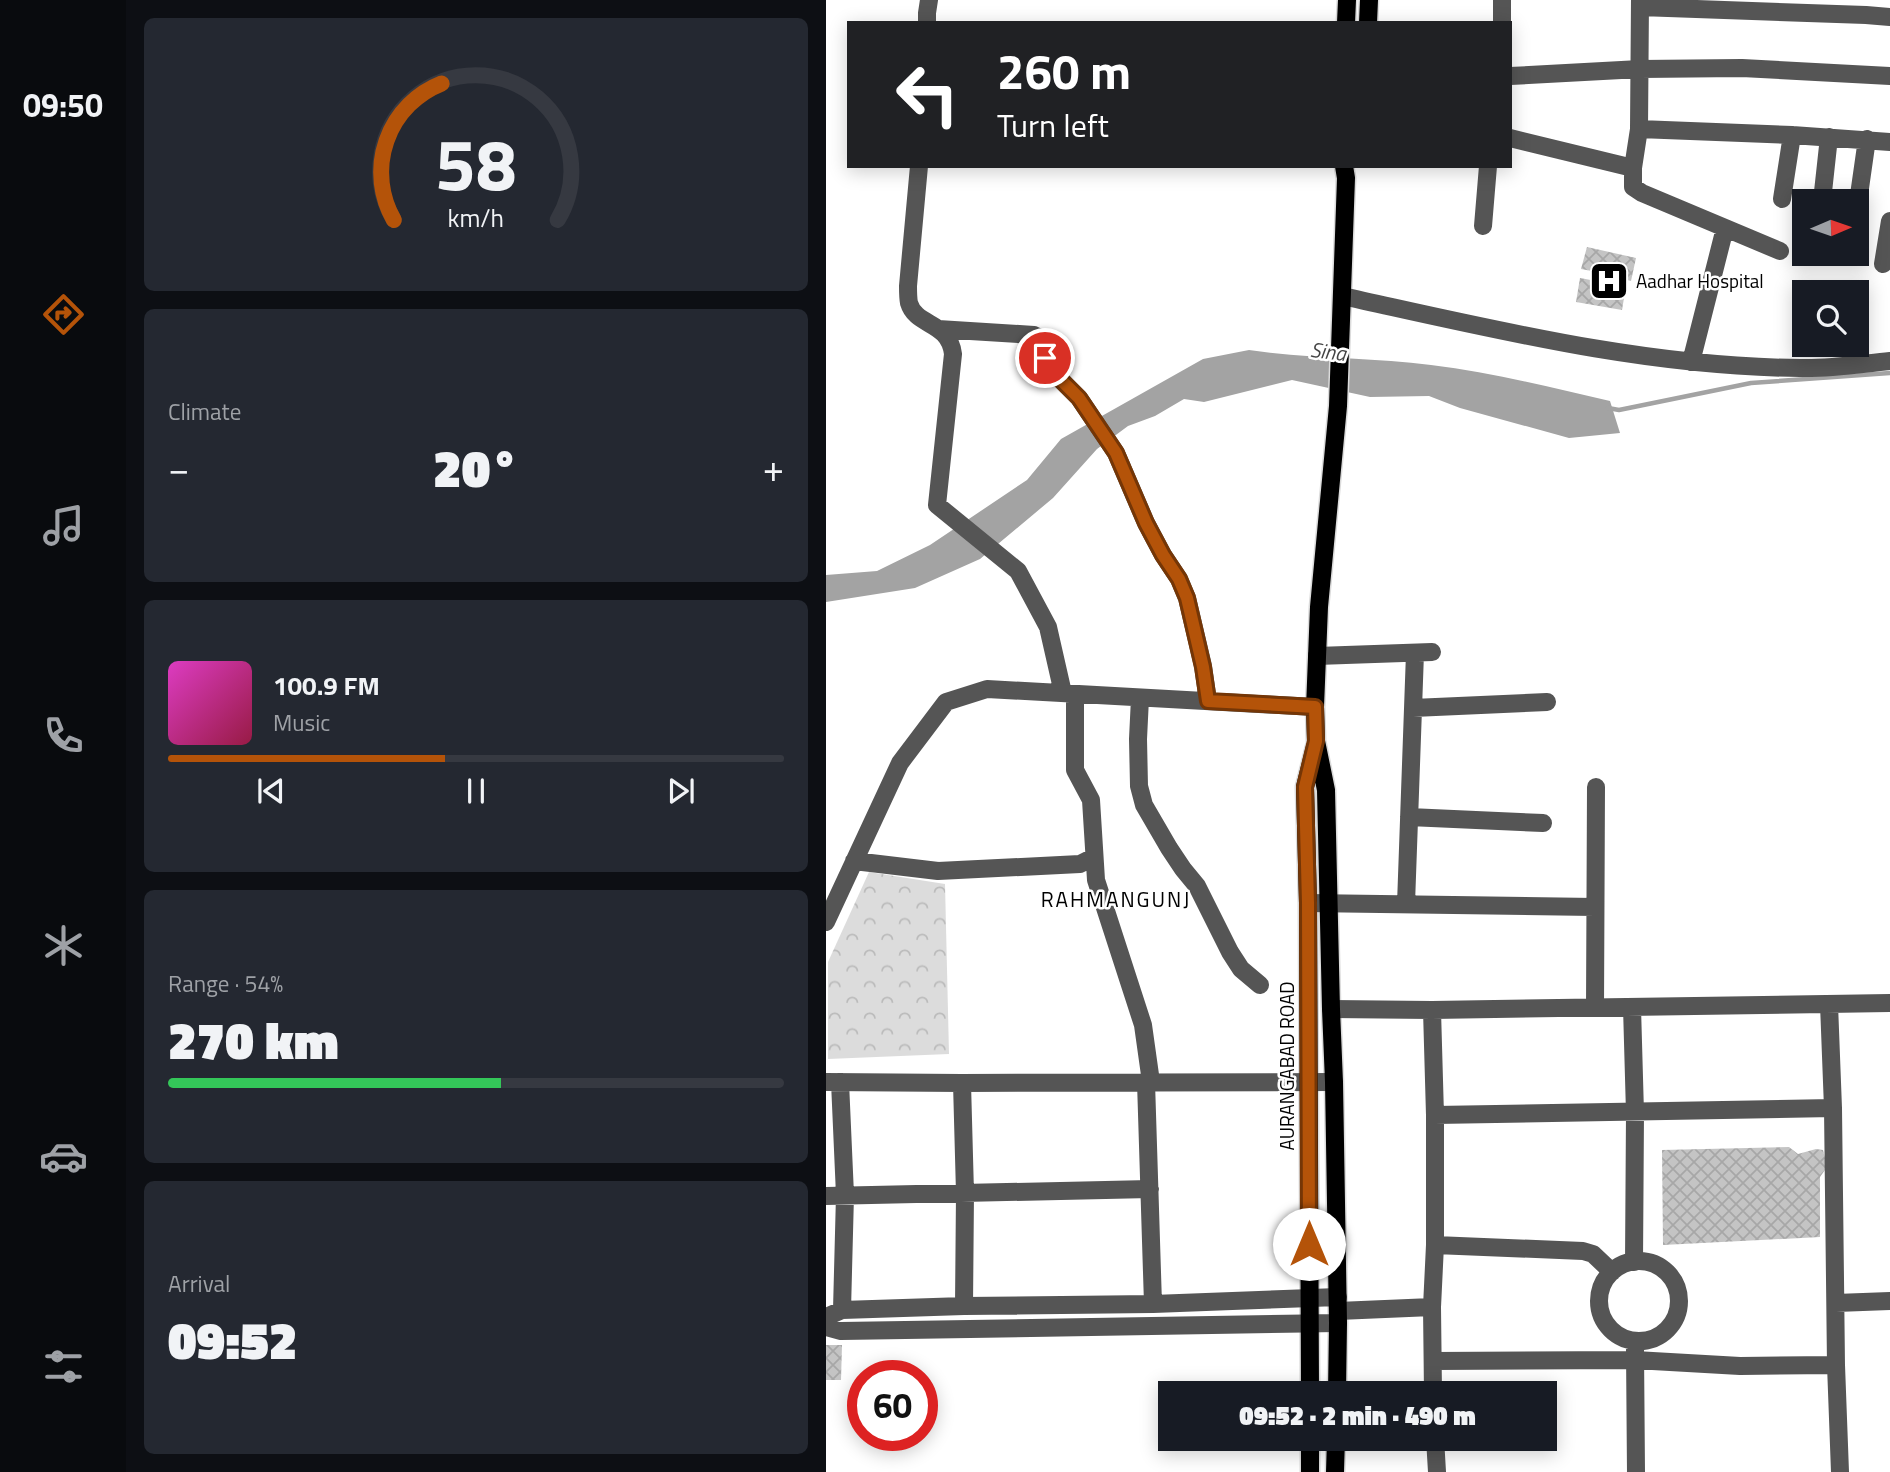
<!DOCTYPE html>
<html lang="en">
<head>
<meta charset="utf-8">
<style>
  :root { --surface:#171b24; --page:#242831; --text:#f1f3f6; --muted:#9ea1a6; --line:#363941; --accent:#b45309 }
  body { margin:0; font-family:"Titillium Web",sans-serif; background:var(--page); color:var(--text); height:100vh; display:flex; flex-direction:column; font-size:26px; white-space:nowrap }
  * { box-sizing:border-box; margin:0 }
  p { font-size:23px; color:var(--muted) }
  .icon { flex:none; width:38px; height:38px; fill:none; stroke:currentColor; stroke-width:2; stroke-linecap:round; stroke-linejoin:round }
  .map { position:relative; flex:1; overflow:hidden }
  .sheet { display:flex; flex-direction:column; gap:18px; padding:18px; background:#0d0f14; width:700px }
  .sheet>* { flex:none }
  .top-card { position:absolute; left:21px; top:21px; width:665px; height:147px; border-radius:0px; box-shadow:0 4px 18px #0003; background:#202124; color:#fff; overflow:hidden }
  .needle { width:46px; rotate:88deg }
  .buttons { position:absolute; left:966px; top:189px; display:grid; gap:14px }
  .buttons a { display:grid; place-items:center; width:77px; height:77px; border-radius:0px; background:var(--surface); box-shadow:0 4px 18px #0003; font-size:35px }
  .speed { position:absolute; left:21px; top:1360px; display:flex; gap:14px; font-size:35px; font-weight:700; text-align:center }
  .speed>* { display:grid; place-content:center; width:91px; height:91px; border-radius:50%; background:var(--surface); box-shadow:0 4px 18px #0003; line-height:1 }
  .speed .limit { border:10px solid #d22; background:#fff; color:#111 }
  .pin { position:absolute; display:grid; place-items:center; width:60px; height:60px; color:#fff; margin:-30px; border:4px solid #fff; border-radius:50%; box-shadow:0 2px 7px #0007 }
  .me { position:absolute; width:77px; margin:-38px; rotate:0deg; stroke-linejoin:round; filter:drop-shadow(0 0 5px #0008) }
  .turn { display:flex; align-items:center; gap:24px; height:147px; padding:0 35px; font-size:32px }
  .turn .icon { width:91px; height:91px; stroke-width:2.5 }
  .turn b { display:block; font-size:49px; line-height:60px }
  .big { font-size:52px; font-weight:800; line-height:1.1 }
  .sheet .tile { flex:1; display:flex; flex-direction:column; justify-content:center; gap:10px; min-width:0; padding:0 24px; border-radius:10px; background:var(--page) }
  .sheet .dial { align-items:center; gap:0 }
  .dial svg { height:182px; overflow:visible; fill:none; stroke:var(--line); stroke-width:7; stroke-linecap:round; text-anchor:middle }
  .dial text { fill:var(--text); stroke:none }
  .song { display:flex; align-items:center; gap:21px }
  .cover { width:84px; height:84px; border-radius:10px; background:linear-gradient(135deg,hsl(310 70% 55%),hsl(340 70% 35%)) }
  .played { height:7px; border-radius:4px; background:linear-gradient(90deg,var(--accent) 45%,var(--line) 45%) }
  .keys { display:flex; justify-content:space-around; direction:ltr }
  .heat { display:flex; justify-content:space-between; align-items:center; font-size:38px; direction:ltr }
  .charge { height:10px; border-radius:5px; background:linear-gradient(90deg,#34c759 54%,var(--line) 0) }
  .trip { position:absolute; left:332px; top:1381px; width:399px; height:70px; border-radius:0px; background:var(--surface); box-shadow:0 4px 18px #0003; font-weight:800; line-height:70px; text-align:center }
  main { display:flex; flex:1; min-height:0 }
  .tabs { display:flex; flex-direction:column; width:126px; justify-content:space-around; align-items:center; background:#090b0e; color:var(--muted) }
  .tabs .icon { width:49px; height:49px }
  .tabs .current { color:var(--accent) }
  .tabs b { font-size:32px; color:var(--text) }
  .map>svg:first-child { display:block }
  .park { fill:url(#park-crowns) }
  .water { fill:#a3a3a3 }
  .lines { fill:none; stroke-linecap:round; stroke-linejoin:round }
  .stream { stroke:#a3a3a3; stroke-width:4.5 }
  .building { fill:url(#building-cross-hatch) }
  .major-casing { stroke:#dbdbdb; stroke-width:21 }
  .minor { stroke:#555; stroke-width:18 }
  .major { stroke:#000; stroke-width:18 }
  .route-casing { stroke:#753606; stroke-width:18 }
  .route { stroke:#b45309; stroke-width:12 }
  .labels { text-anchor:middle; stroke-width:5; stroke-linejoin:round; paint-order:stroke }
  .poi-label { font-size:19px; fill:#000; stroke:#fff; text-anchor:start }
  .street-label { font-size:19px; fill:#000; stroke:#fff }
  .water-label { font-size:21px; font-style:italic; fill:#444; stroke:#fff }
  .neighbourhood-label { font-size:21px; letter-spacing:2px; fill:#000; stroke:#fff }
</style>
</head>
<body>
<main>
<nav class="tabs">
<b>09:50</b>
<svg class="icon current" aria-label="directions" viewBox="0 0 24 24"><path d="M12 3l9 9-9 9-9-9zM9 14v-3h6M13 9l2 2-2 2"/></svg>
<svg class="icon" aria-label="music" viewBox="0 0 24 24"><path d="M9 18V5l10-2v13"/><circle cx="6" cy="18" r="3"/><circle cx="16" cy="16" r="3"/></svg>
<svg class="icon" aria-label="phone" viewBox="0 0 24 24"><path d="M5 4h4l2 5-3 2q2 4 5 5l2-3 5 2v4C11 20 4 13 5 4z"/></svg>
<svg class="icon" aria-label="climate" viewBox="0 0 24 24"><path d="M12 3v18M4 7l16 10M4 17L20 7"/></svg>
<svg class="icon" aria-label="car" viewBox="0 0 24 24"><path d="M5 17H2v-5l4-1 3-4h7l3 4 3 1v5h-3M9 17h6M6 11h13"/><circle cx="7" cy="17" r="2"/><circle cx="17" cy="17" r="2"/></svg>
<svg class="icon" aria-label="filters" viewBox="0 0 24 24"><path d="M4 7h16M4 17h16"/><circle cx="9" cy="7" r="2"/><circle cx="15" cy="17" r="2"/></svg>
</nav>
<section class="sheet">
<div class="tile dial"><svg viewBox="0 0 100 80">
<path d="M14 69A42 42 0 1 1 86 69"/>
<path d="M14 69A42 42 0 0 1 35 9" stroke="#b45309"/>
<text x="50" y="56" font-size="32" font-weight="700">58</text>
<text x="50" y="72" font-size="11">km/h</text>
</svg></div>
<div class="tile"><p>Climate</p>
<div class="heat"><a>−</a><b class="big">20°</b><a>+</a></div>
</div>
<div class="tile">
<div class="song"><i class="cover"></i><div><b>100.9 FM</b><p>Music</p></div></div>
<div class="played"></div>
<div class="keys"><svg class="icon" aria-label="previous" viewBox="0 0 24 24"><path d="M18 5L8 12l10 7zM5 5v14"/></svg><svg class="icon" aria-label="pause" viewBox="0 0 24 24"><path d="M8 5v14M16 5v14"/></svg><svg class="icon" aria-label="next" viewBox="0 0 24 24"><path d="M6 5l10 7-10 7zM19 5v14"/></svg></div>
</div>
<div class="tile"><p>Range · 54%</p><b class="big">270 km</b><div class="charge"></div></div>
<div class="tile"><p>Arrival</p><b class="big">09:52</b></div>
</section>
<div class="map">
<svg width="1064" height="1472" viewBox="0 0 1064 1472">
  <defs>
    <pattern id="park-crowns" width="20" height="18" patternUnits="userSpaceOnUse" patternTransform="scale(1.75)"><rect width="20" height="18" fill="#dcdcdc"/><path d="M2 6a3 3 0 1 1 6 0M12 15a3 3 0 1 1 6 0" fill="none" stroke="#bbb"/></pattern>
    <pattern id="building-cross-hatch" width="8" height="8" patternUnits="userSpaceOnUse" patternTransform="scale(1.75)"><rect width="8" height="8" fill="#c4c4c4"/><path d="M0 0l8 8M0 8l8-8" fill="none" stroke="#a7a7a7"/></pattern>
  </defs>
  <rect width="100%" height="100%" fill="#fff"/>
  <path class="park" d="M43 872 119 884 123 1054 2 1059V962Z"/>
  <path class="water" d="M423 350C484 359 545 357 605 365 666 372 725 388 784 401L794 433 743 438 634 408 603 396 544 397 466 380 378 402 358 399 329 416 302 426 271 449 227 498 154 559 89 588 0 602V575L51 571 104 545 201 480 235 439 377 359Z"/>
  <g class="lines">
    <path class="stream" d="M782 408 793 410 925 383 1064 373"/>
  </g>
  <path class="building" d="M761 247 810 258 805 281 801 280 796 310 750 302 754 278 770 281 771 272 755 269Z
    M963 1147 972 1154 990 1149 997 1150 1001 1167 994 1177V1237L837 1245 836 1150Z
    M0 1345H16L15 1380H0Z"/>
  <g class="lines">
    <g class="major-casing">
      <path id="major" d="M520 23 521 0
        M542 23 543 0
        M484 1393 482 903 479 787 489 747
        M511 1393 512 1323 508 1082 505 1009 500 790 490 741 489 707 493 607 512 406 520 178 518 166
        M484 1472V1438
        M509 1472 510 1438"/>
    </g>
    <path class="minor" d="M814 0 813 129 807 168V187L816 193 954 251
      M814 7 1040 15 1064 17
      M101 23V13L103 0
      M676 23V0
      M684 76 814 69 916 68 1064 76
      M813 129 966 135 1064 142
      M684 138 807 168
      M93 166 82 286C82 291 82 298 83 303 90 327 123 321 127 354L111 505 192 571 222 627 237 693
      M956 199 966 135
      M996 201 1003 137
      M1031 209 1041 139
      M657 226 662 166
      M1057 264 1064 221
      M516 296C667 329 819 367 974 368 1004 369 1034 364 1064 361
      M112 329 208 335 214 338 217 342 219 358 225 370 253 398 290 453 320 523 337 555 353 579 361 598 377 666 382 701
      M865 362 899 228
      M491 656 606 652
      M249 694V770L265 800 270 880 317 1025 325 1082
      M314 698 312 739 313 786 318 805 343 848 357 869 371 886 404 952 415 969 434 985
      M587 708 721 702
      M583 817 717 823
      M28 861 112 871 254 864 268 857
      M482 903 769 907
      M580 904 589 653
      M0 922 74 763 120 702 161 689 489 707
      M1003 1004 1007 1108
      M769 1007 770 787
      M806 1007 809 1113 808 1262
      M505 1009 606 1010 1064 1003
      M606 1010 609 1115
      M0 1082 136 1083 508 1082
      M14 1082 19 1195 16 1310
      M320 1082 327 1304
      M136 1083 139 1193 138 1306
      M0 1196 324 1189
      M609 1245 757 1251 767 1254 786 1272
      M773 1301a40 40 0 1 1 80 0a40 40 0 1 1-80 0Z
      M1010 1303 1064 1301
      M512 1311 606 1307
      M0 1317 16 1310 138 1306 327 1304 512 1297
      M0 1327 15 1331 512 1323
      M809 1350 810 1472
      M607 1361 809 1360 914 1366 1010 1365
      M607 1393 606 1307 609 1245V1115L1007 1108 1010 1365 1014 1472
      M609 1438 611 1472"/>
    <use href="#major" class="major"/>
  </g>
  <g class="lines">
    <g class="route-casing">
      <path id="route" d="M219 358 225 370 253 398 290 453 320 523 337 555 353 579 361 598 377 667 382 701 489 707 490 741 479 787 482 903 483 1244"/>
    </g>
    <use href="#route" class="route"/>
  </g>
  <defs>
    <g id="hospital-square" transform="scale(2.0125)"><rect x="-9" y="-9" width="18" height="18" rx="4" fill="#000" stroke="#fff"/><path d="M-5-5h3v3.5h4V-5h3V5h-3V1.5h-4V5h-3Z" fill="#fff"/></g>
  </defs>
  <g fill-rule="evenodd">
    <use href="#hospital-square" x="783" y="281"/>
  </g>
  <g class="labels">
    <g class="poi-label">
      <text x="810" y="288">Aadhar Hospital</text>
    </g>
    <g class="street-label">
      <text transform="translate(461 1066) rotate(-90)" y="7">AURANGABAD ROAD</text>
    </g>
    <g class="water-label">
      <text transform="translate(502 352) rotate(7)" y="7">Sina</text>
    </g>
    <g class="neighbourhood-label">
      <text x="290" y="907">RAHMANGUNJ</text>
    </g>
  </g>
</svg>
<div class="buttons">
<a><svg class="needle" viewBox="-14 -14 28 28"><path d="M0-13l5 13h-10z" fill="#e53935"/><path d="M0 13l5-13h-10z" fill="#9ea1a6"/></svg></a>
<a><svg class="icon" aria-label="search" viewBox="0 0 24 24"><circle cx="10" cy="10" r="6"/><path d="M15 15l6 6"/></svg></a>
</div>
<div class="speed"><div class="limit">60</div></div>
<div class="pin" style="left:219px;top:358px;background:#d93025"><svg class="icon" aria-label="arrive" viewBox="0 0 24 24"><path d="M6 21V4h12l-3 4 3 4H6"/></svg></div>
<svg class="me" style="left:483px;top:1244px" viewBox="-20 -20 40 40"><circle r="19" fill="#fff"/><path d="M0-13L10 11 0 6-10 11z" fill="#b45309"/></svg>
<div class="trip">09:52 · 2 min · 490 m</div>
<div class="top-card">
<div class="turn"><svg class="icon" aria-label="left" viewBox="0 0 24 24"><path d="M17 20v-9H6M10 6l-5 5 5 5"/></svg><div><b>260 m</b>Turn left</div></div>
</div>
</div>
</main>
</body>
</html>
